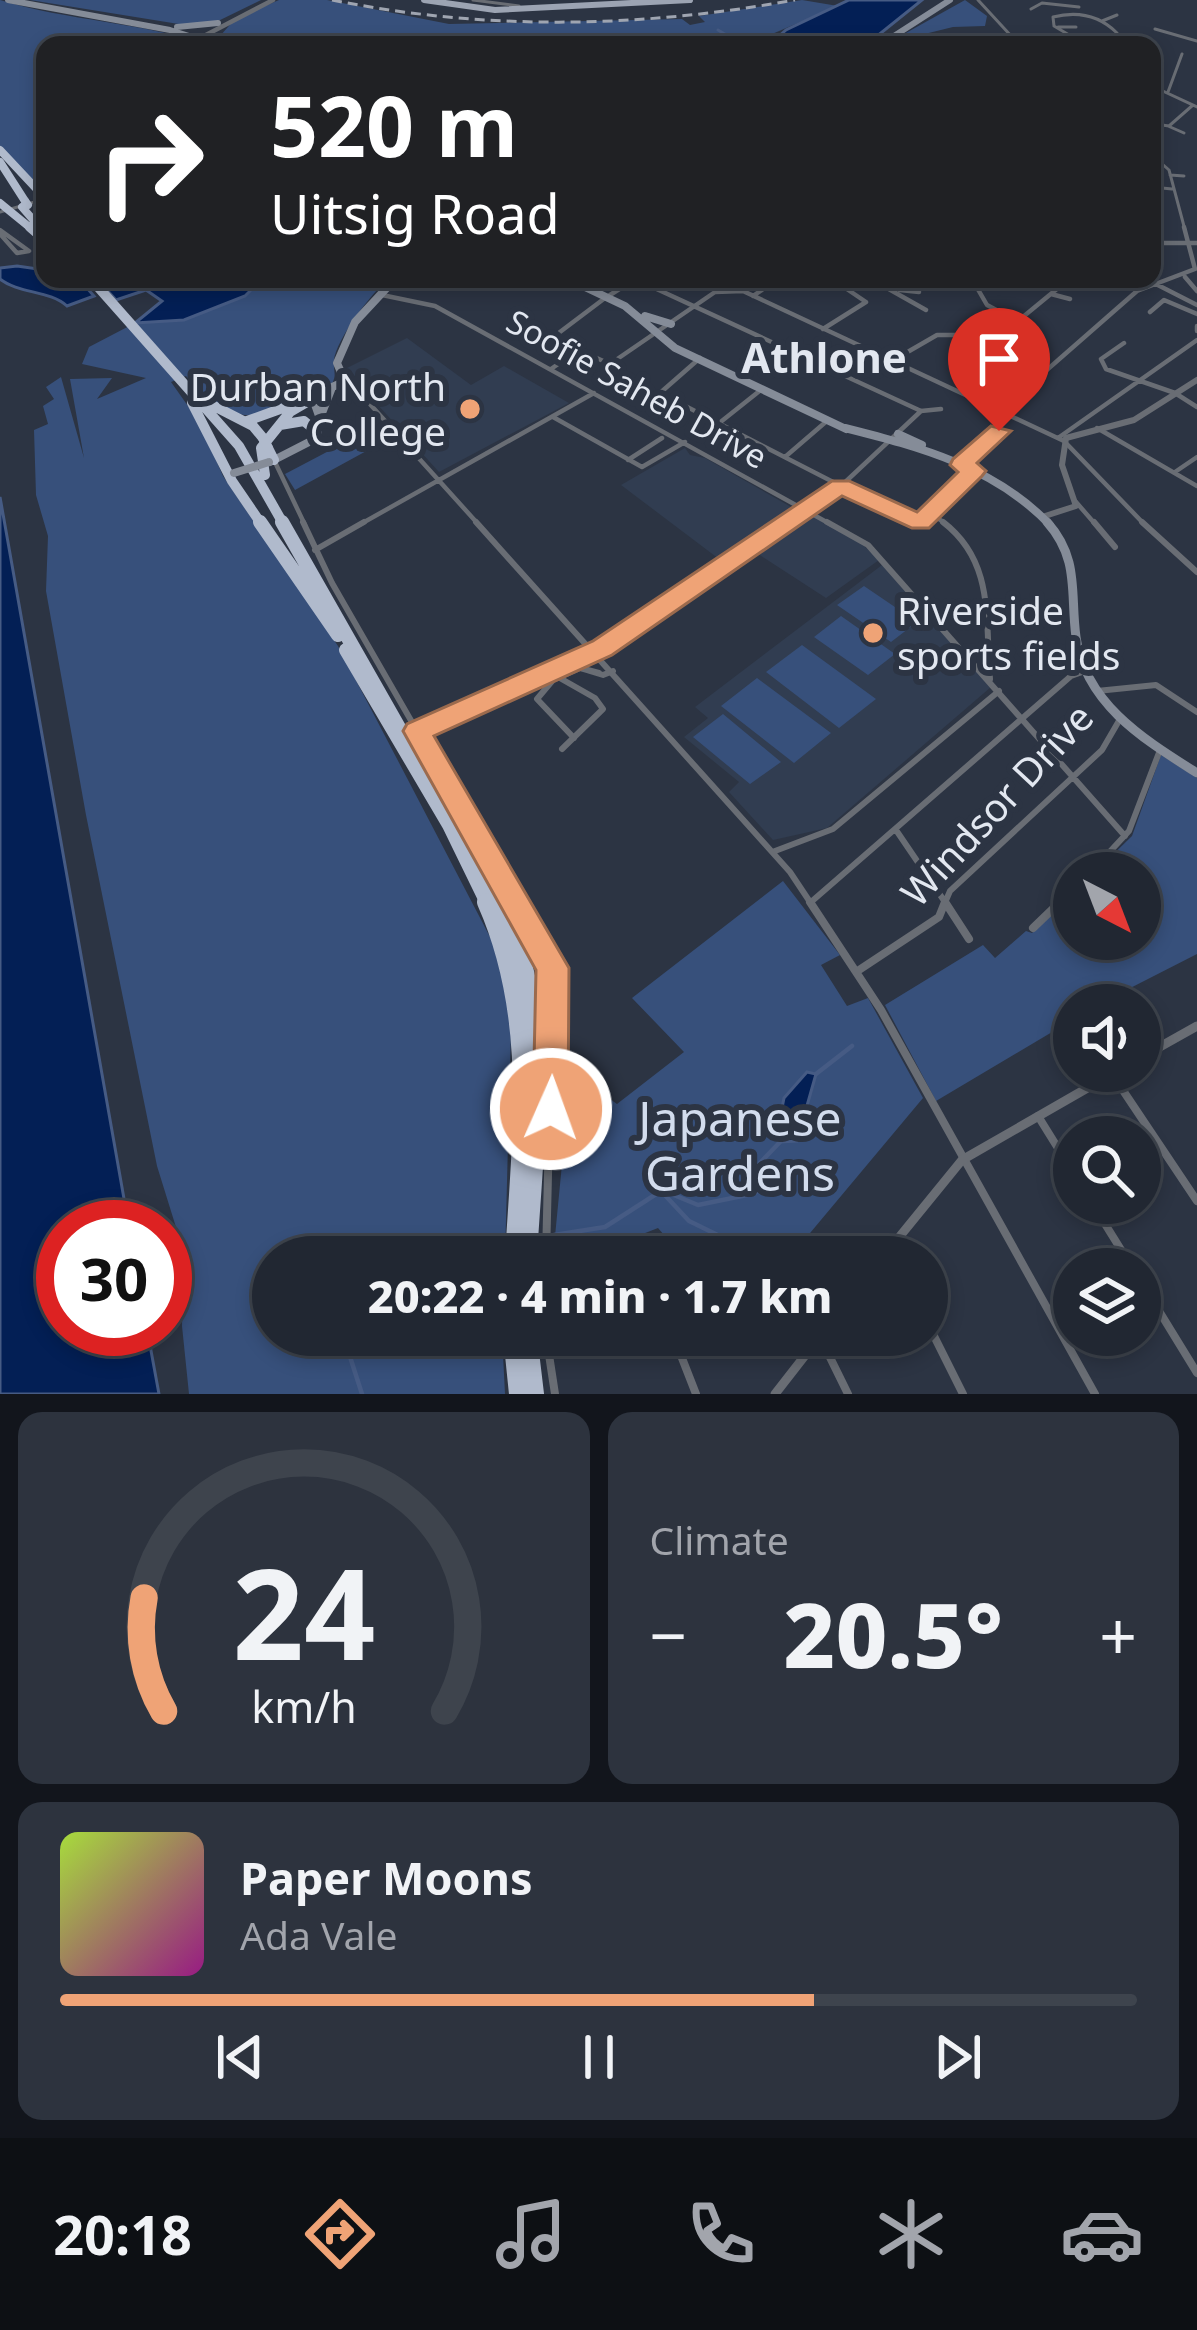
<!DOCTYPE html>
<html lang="en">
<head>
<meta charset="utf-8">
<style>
  :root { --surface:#212732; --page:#2d333e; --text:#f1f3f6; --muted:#a2a5ac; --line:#3e444d; --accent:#efa376 }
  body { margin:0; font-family:"Noto Sans",sans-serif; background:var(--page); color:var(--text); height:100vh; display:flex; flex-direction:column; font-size:45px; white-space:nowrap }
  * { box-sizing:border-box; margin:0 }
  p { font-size:39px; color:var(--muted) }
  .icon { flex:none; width:66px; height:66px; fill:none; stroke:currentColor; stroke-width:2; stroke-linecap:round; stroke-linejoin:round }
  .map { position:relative; height:1394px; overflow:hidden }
  .details { display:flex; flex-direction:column; gap:18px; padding:18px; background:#12151c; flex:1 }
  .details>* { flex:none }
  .top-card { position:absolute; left:36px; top:36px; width:1125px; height:252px; border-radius:24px; box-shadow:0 6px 18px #0003,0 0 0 3px var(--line); background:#202124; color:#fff; overflow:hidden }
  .needle { width:78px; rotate:138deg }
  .tools { position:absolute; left:1053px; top:852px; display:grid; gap:24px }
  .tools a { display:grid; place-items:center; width:108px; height:108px; border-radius:50%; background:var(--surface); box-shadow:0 6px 18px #0003,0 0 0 3px var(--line); font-size:60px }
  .speed { position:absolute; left:36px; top:1200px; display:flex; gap:24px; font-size:60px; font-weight:700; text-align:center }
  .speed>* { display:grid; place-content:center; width:156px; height:156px; border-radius:50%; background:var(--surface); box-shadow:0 6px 18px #0003,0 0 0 3px var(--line); line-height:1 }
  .speed .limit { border:18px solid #d22; background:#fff; color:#111 }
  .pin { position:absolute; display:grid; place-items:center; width:102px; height:102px; color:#fff; margin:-123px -51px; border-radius:50% 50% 50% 0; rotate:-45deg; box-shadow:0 0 12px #0007 }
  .pin .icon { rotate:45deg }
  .me { position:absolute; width:132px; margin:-66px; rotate:2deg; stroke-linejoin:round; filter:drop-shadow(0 0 9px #0008) }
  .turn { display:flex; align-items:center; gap:42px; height:252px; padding:0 36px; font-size:54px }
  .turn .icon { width:156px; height:156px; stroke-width:2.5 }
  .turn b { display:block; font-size:84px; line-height:102px }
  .big { font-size:90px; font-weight:800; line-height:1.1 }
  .details .card { flex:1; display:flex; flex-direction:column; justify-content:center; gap:18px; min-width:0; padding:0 42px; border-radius:24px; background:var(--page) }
  .details .dial { align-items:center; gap:0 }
  .dial svg { height:312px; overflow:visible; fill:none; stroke:var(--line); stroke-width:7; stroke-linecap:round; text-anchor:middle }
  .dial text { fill:var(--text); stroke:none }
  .song { display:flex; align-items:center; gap:36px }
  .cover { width:144px; height:144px; border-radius:18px; background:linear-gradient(135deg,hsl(80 70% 55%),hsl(310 70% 35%)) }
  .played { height:12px; border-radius:6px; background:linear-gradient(90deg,var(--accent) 70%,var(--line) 70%) }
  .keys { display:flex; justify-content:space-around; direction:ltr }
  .heat { display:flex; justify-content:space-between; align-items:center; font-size:66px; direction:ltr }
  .details .tiles { flex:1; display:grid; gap:18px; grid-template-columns:1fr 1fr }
  .card:last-child { grid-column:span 2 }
  .trip { position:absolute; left:252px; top:1236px; width:696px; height:120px; border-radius:60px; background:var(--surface); box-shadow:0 6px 18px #0003,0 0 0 3px var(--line); font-weight:800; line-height:120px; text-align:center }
  .tab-bar { display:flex; height:192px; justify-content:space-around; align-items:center; background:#0d1014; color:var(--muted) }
  .tab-bar .icon { width:84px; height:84px }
  .tab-bar .on { color:var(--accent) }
  .tab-bar b { font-size:54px; color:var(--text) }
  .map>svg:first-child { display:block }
  .built { fill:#313d51 }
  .green { fill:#37507b }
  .water { fill:#031f55; stroke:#465b84; stroke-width:3 }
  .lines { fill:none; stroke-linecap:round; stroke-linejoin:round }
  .stream-far1 { stroke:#465b84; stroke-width:3 }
  .stream { stroke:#465b84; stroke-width:4.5 }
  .minor-far3 { stroke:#696d74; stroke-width:3 }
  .minor-far2 { stroke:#696d74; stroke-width:4.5 }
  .minor-far1 { stroke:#696d74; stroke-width:6 }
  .minor { stroke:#696d74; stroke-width:8 }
  .tertiary-far2 { stroke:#696d74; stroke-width:4.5 }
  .tertiary-far1 { stroke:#696d74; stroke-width:6 }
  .tertiary { stroke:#696d74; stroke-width:9 }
  .secondary-far2 { stroke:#858c98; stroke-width:6 }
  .secondary-far1 { stroke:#858c98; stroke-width:8 }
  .secondary { stroke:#858c98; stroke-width:9 }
  .primary { stroke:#9ca4b3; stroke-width:6 }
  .motorway-far3 { stroke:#b0bacc; stroke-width:8 }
  .motorway-far2 { stroke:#b0bacc; stroke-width:10 }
  .motorway-far1 { stroke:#b0bacc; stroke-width:14 }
  .motorway { stroke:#b0bacc; stroke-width:18 }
  .rail { stroke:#9fa5b1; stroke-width:3; stroke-dasharray:10 6; stroke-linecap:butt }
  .secondary-bridge { stroke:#858c98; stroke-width:8 }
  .motorway-bridge-far1 { stroke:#b0bacc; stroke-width:8 }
  .motorway-bridge { stroke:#b0bacc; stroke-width:10 }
  .route { fill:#efa376; stroke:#9b6a4d; stroke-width:3 }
  .poi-dot { fill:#efa376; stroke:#2c3443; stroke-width:4.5 }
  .labels { text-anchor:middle; stroke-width:12; stroke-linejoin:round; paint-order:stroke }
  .far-street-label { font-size:33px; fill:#e2e7f0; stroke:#2c3443 }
  .poi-label { font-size:39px; fill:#e2e7f0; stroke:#2c3443; text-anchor:end }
  .street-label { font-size:39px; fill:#e2e7f0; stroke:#2c3443 }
  .far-district-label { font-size:42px; font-weight:bold; fill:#e2e7f0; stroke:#2c3443 }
  .near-park-label { font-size:48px; fill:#d2dced; stroke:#2c3443 }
</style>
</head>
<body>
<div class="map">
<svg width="1197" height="1394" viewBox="0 0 1197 1394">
  <rect width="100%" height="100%" fill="#2c3443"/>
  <path class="built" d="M407 338 471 385 504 366 569 403 439 472 345 369Z
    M685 448 690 455 705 458 793 508 719 559 621 485Z
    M806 513 860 542 879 560 826 598 752 550Z
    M882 565 991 687 827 828 773 840 729 792 739 782 684 737 708 718 695 707Z"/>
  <path class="green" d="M0 0C68 21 141 22 209 45H45L41 191 0 146Z
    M30 0H261L216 22 191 26Z
    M279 0H327L449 24 682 19 690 25 705 22 699 16 802 0 838 6 746 45H233L220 36 235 19Z
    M965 0 987 16 985 26 953 27 888 43Z
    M262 279H389C373 290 336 340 334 360 333 373 338 375 330 387 269 414 235 438 186 376L171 382 200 423 223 476 338 646 500 956 511 1031 505 1257H273V1335H502L505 1394H189L182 1326 184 1253 157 1166 86 815 46 591 48 536 36 495 34 430 48 424 43 406 54 399 46 387 61 377 84 458 70 379 112 378 97 399 146 378 82 364 89 347 135 323 184 320 245 296Z
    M380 424 392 437 295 490 285 474Z
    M864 586 917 622 891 642 837 605Z
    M841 616 895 654 868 675 814 637Z
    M802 645 876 699 839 728 766 672Z
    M757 678 831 733 794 763 721 706Z
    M723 714 781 762 750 784 693 737Z
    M1161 755 1197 778V954L1097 1005H1074V1019L936 1101 885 1005 983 945 995 958 1026 931 1032 933 1074 893V939H1140V873H1094L1132 836Z
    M783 881 840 955 821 965 847 1006 868 998 923 1098 790 1257H683L658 1228 584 1257H553L571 1071 617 1104 684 1052 632 998Z"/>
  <path class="water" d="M849 0H922L866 45H769L786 30Z
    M17 266 45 270V279H79L94 296 67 306C49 290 19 294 0 279V268Z
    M97 279H262L245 296 184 320 135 323 162 301 146 290 116 300Z
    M0 497 129 1227H63V1329H147L159 1394H0Z
    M807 1072 816 1074 797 1141 780 1142 765 1121 782 1108 784 1098Z"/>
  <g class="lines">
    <path class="stream-far1" d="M718 30 743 45"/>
    <path class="stream" d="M816 1074 852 1046
      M730 1169 753 1175
      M662 1190 695 1179
      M664 1191 698 1205 752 1194 758 1191 759 1164 780 1142
      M554 1235 605 1227 661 1191 689 1221 730 1241
      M373 1257C408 1224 454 1242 496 1249
      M343 1335 362 1394
      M296 1342 305 1335"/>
    <path class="minor-far3" d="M473 0 519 6
      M978 0 1013 38 1031 45
      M1031 9 1042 3 1079 7
      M1102 21 1117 15
      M1058 27H1076
      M1155 29 1197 41
      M959 44 964 45
      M1086 45 1054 26 1053 17C1077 11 1099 15 1117 33L1107 45
      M1152 86 1197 107
      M1168 92 1182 54
      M1162 125 1169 126 1193 105
      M1168 126 1184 133
      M1152 155 1169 170 1185 230
      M1170 175 1184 176
      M1152 187 1172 189
      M0 212 45 199"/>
    <path class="minor-far2" d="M0 230 29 251 17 253 0 234
      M1152 243H1197
      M1185 277 1197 291
      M635 279 921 411 941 409
      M871 279 926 310
      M940 279 960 284 999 279
      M972 279 987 305 1019 322
      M1146 279 1197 305
      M900 290 919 292
      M1051 294 1070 299
      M382 295 435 306 832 525
      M610 295 635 279
      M753 296 778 279
      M605 298 552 338 610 364 715 292 743 291 1064 441 1145 525
      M1150 312 1164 300 1197 314
      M1197 326V331
      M823 329 866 302 838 283
      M1124 343 1101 359 1106 369 1175 393 1197 407
      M700 358 660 393 913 523 974 471
      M892 361 937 335H1001L1069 279
      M551 369 577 351
      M350 382 479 525
      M967 395 987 377
      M1000 411 1137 291 1195 269 1184 227
      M553 417 642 467 685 442
      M718 424 762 389
      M1097 428 1197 486
      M1058 438 1197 340
      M785 457 828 420
      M274 460 305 525
      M628 460 662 438
      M961 465 999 431
      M1175 472 1197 457
      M1076 502 1096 525
      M931 513 947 525
      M359 525 594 393
      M783 525 841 486 921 411"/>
    <path class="minor-far1" d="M303 522 332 583 517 905
      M476 522 790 872 812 905
      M827 522 868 545 1125 836
      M943 522C995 562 985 619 990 679
      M1094 522 1115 547
      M1142 522 1197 572
      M315 550 364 522
      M599 673 580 668 603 675 613 671
      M558 677 595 698 603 709 562 749
      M1097 691 1156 685 1197 712
      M417 731 603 648 788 522
      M574 738 537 699 553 680 580 668
      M896 830 947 905
      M775 851 833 829 999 691
      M1090 873 1129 831 1160 750
      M811 902 1071 676 1085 671
      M944 905 950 891 1102 750 1120 719
      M1057 905 1074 889"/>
    <path class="minor" d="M515 902 553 968 546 1257
      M810 902 881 1010 1095 1394
      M945 902 969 939
      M1033 928 1060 902
      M856 972 939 917 945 902
      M1112 1074 1197 1201
      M1038 1116 1074 1174
      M1092 1203 1133 1269
      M1140 1280 1197 1373
      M927 1322 963 1394
      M546 1335 555 1394
      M673 1335 696 1394
      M820 1337 848 1394
      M546 1342 565 1335"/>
    <path class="tertiary-far2" d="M202 37 273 0"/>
    <path class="tertiary-far1" d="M1042 517 1076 506 1062 465 1066 438 1134 420 1197 380"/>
    <path class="tertiary" d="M1140 1058 1197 1026
      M883 1257 962 1160 1117 1071
      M775 1394 821 1335"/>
    <path class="secondary-far2" d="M8 0 170 30 218 45
      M177 27 218 23
      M880 45 950 0"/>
    <path class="secondary-far1" d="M568 279 625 306 675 348 846 429
      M645 316 671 324
      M346 384 337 363 355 322 395 279
      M319 416 312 396 348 380
      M845 428C920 447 995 467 1050 525
      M898 434 922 445
      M270 462 311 441 331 390"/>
    <path class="secondary" d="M1047 522C1080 559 1070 593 1076 637 1085 704 1145 740 1197 773"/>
    <path class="primary" d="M424 0 495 10 690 0"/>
    <path class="motorway-far3" d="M0 150 45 198
      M0 162 25 201
      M0 203 33 230
      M22 207 42 230"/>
    <path class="motorway-far2" d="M30 227 45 240
      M39 227 45 234
      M91 279 239 446 284 525
      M192 403 232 481 262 525
      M214 406 253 426 263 438
      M247 421 294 404
      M280 425 304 421 317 432
      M268 448 274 460
      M265 475 261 448 290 412 314 398"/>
    <path class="motorway-far1" d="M260 522 338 635
      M282 522 500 905
      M346 650 449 825 488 905"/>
    <path class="motorway" d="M486 902C537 1017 521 1136 514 1257
      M499 902C555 1005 534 1145 528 1257
      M512 1335 518 1394
      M528 1335 535 1394"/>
    <path class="rail" d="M332 0C487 31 640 28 795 0"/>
    <path class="secondary-bridge" d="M234 473 269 462"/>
    <path class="motorway-bridge-far1" d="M25 201 28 205"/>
    <path class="motorway-bridge" d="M263 438 268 448"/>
  </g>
  <path class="route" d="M991 426 1011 431 977 463 986 471 982 476 929 528H912L842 496 612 655 434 736 569 968 568 1109 563 1121 551 1126 538 1121 533 1109 536 970 403 731 407 724 593 641 832 481H849L917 512 958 472 950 465 953 459Z"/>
  <g class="poi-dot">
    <circle cx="470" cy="409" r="12"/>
    <circle cx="873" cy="633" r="12"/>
  </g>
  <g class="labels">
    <g class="far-street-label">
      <text transform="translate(637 389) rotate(29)" y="12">Soofie Saheb Drive</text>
    </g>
    <g class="poi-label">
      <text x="446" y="401">Durban North<tspan x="446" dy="45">College</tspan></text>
      <text x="897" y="625" text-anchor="start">Riverside<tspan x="897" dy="45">sports fields</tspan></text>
    </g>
    <g class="street-label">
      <text transform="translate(997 805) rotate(-47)" y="14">Windsor Drive</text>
    </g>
    <g class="far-district-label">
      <text x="824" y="373">Athlone</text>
    </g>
    <g class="near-park-label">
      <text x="740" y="1136">Japanese<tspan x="740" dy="55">Gardens</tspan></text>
    </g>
  </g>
</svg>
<div class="tools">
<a><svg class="needle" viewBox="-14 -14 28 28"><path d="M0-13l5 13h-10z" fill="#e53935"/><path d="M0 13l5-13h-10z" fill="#a2a5ac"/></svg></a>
<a><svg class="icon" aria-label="sound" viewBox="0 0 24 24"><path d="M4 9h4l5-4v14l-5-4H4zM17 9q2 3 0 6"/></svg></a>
<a><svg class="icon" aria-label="search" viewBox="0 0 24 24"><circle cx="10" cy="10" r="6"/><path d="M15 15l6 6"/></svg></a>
<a><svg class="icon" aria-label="layers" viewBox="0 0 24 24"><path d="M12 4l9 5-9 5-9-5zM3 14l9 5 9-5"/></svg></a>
</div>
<div class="speed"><div class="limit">30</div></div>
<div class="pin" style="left:999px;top:431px;background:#d93025"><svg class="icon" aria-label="arrive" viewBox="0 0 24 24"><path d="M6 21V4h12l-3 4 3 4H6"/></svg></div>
<svg class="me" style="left:551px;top:1109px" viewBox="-20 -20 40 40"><circle r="17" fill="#efa376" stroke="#fff" stroke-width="3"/><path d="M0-11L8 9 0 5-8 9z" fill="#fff"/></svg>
<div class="trip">20:22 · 4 min · 1.7 km</div>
<div class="top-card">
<div class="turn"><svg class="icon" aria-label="right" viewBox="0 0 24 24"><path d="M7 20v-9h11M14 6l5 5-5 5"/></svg><div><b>520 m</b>Uitsig Road</div></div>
</div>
</div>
<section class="details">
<div class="tiles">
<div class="card dial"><svg viewBox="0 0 100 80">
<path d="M14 69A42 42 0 1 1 86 69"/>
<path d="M14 69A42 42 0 0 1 9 40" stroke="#efa376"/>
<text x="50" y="56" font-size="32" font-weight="700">24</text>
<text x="50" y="72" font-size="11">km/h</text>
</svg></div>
<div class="card"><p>Climate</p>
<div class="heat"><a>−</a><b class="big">20.5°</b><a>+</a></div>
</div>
<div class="card">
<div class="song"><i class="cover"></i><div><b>Paper Moons</b><p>Ada Vale</p></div></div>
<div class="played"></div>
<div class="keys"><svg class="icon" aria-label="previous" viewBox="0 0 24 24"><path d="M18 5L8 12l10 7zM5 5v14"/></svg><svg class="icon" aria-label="pause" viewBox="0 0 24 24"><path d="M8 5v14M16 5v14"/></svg><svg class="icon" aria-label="next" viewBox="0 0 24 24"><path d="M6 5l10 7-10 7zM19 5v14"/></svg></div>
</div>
</div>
</section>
<nav class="tab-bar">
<b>20:18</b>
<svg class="icon on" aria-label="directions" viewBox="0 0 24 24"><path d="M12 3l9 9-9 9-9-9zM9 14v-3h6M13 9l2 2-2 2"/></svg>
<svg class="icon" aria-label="music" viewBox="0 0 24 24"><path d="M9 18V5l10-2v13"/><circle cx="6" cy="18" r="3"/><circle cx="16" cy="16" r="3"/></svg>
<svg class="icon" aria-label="phone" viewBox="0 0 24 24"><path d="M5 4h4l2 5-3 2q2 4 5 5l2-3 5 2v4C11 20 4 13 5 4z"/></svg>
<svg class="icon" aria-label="climate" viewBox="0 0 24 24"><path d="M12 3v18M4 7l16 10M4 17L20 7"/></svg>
<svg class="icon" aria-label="car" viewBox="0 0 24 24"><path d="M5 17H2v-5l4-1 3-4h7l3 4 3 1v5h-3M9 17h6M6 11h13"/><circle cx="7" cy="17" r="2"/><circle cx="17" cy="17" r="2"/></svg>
</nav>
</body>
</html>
